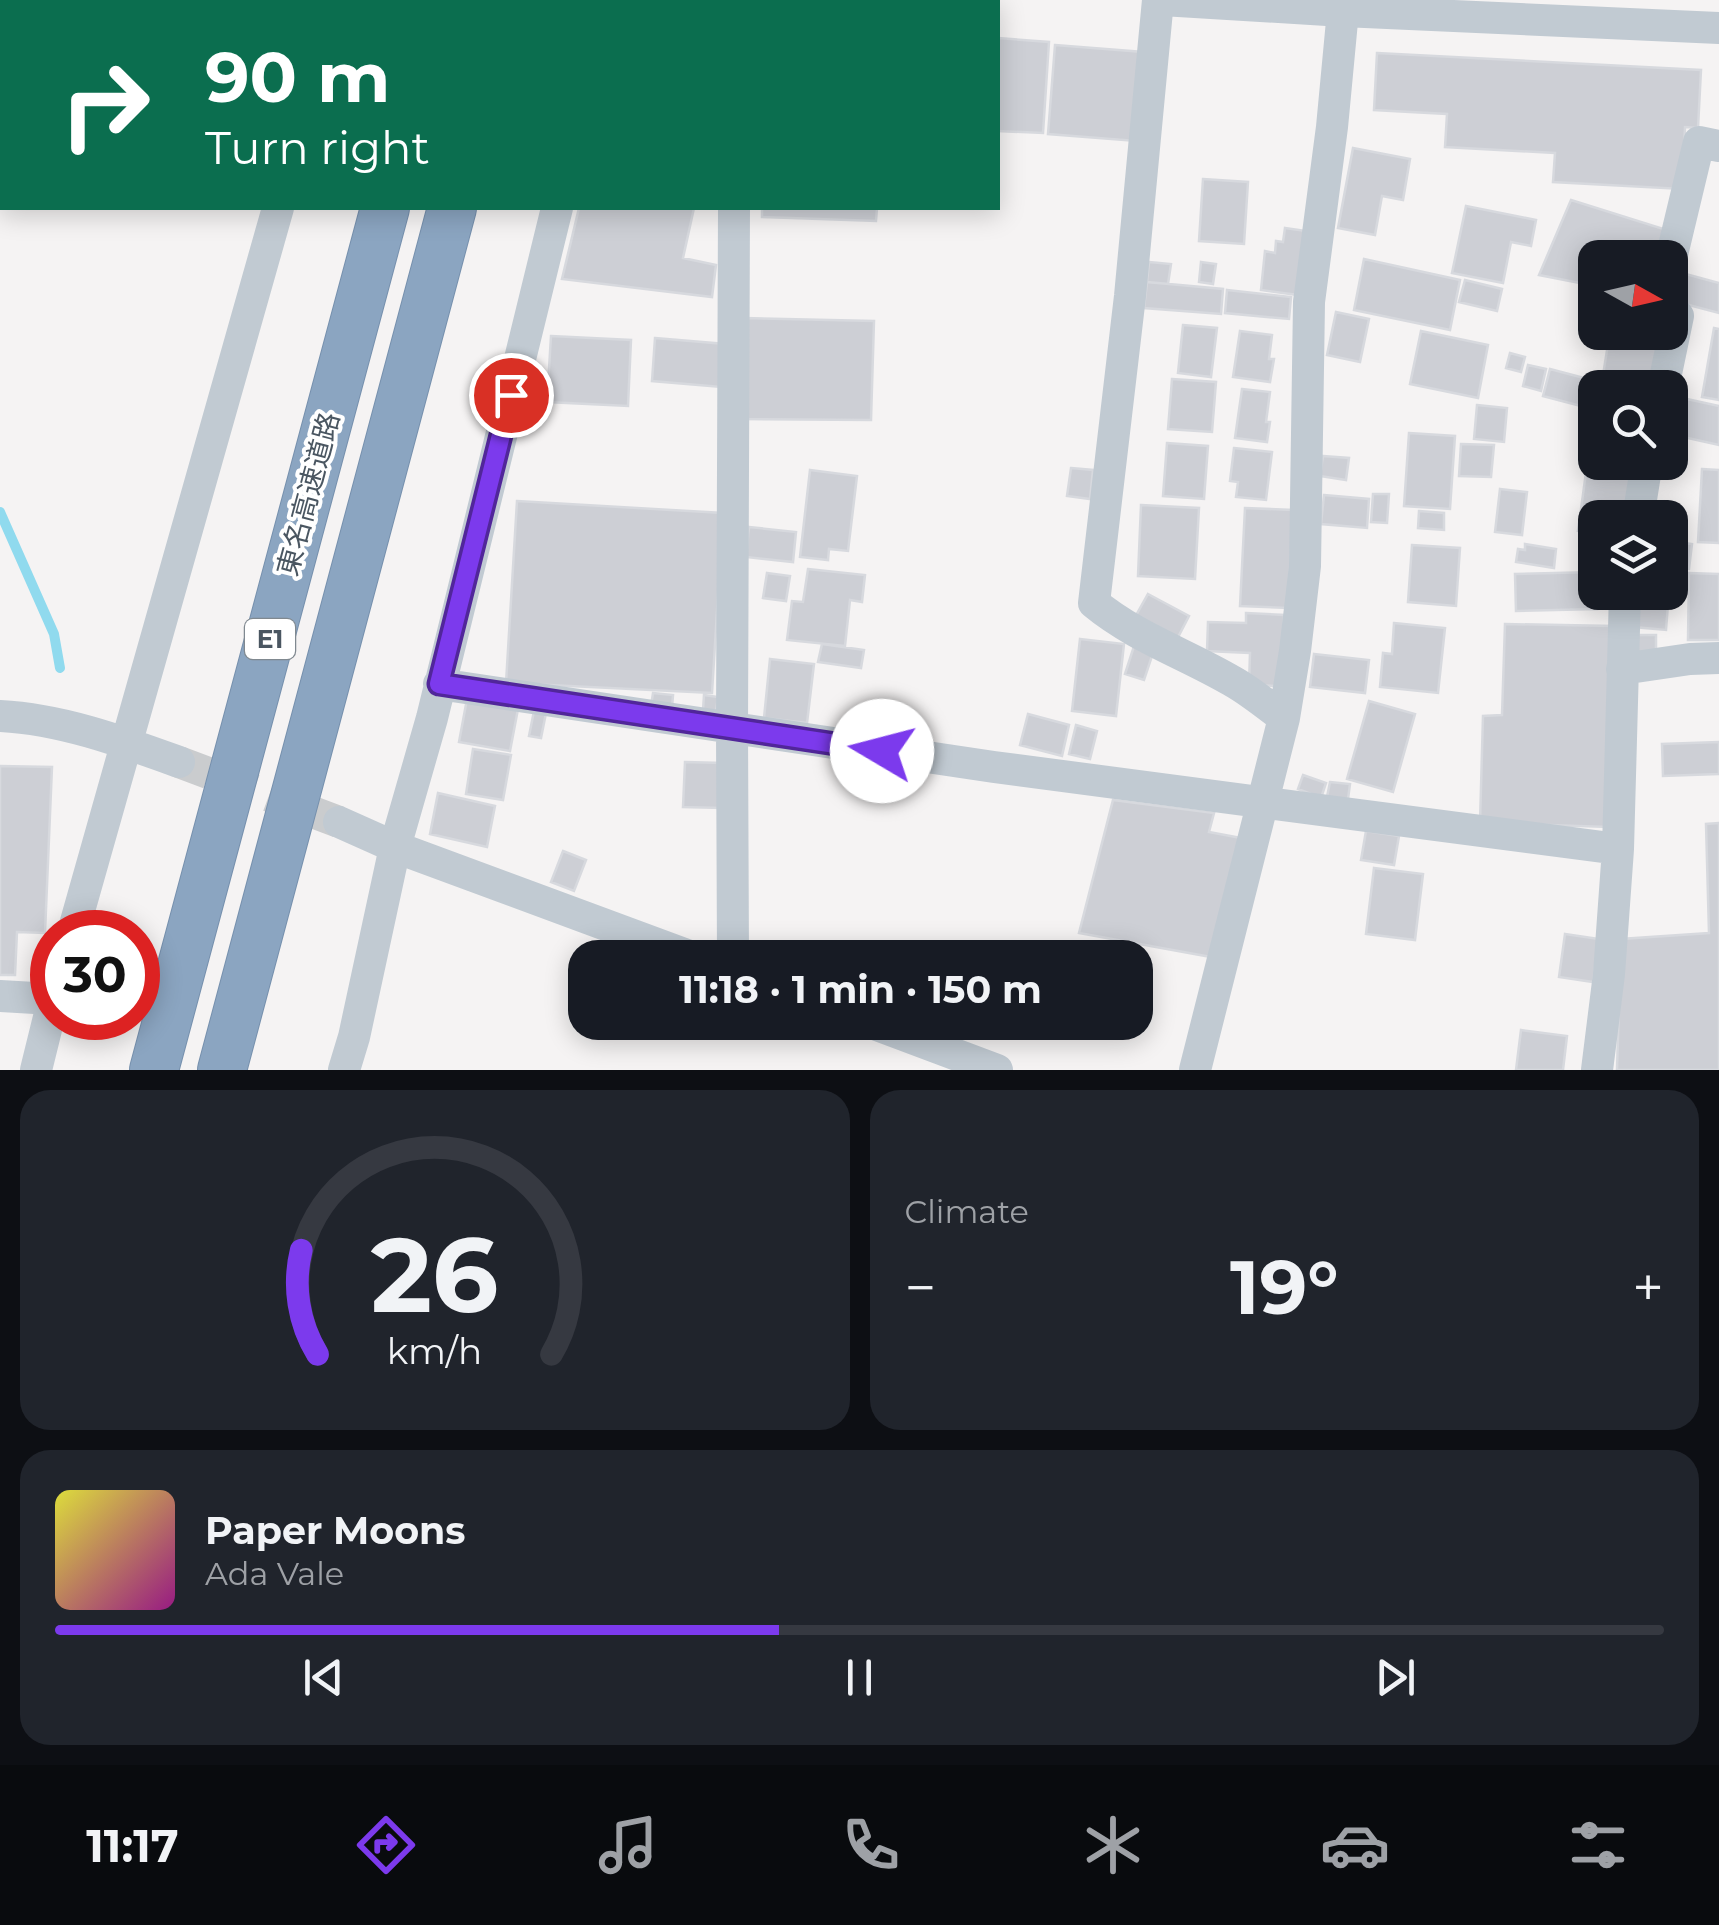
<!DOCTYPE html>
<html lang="en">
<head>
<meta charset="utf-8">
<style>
  :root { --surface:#171b24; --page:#20242c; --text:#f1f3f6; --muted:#9ea1a6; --line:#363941; --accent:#7c3aed }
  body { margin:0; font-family:Montserrat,"Noto Sans JP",sans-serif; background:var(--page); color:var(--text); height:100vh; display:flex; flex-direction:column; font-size:38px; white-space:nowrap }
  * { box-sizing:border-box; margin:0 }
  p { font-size:32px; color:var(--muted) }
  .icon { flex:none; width:55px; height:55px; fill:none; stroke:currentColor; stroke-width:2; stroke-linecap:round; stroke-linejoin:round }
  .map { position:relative; height:1070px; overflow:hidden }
  .details { display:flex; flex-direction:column; gap:20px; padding:20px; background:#0d0f14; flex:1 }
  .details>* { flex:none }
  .top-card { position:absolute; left:0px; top:0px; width:1000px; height:210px; box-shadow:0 5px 25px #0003; background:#0b6e4f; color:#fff; overflow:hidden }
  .needle { width:65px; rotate:98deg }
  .controls { position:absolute; left:1578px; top:240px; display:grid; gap:20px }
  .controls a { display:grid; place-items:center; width:110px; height:110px; border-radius:20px; background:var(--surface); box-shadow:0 5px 25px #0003; font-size:50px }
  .speed { position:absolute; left:30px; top:910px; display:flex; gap:20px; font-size:50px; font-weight:700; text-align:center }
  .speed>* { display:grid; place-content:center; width:130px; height:130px; border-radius:50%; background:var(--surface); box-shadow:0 5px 25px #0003; line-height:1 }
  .speed .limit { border:15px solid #d22; background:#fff; color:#111 }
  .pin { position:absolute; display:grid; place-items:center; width:85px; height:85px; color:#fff; margin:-42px; border:5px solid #fff; border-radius:50%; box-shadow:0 2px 10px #0007 }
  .me { position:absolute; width:110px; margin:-55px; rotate:278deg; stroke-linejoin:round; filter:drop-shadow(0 0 8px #0008) }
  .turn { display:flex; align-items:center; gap:35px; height:210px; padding:0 40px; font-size:45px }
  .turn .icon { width:130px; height:130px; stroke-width:2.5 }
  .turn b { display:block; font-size:70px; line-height:85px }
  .big { font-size:75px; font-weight:700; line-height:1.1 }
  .details .card { flex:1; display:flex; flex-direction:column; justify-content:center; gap:15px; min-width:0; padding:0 35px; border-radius:30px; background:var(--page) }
  .details .dial { align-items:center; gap:0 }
  .dial svg { height:260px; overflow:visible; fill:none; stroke:var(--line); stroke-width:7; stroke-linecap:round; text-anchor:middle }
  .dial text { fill:var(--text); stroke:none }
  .song { display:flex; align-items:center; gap:30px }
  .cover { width:120px; height:120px; border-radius:15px; background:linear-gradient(135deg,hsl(60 70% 55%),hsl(310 70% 35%)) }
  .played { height:10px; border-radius:5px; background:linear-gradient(90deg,var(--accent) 45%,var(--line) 45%) }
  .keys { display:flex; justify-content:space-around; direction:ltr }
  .heat { display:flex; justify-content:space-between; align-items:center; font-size:55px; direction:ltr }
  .details .tiles { flex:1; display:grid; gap:20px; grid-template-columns:1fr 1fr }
  .card:last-child { grid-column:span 2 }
  .trip { position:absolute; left:568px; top:940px; width:585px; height:100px; border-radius:30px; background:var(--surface); box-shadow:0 5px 25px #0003; font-weight:700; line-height:100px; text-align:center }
  .menu { display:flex; height:160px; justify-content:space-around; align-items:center; background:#090b0e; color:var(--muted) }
  .menu .icon { width:70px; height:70px }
  .menu .active { color:var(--accent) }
  .menu b { font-size:45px; color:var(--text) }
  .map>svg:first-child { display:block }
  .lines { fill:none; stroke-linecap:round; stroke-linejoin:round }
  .stream { stroke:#90daee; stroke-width:10 }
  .building { fill:#cdcfd5; stroke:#d7d9de; stroke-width:2.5 }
  .minor-tunnel { stroke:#caccce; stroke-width:32; stroke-dasharray:32 16; stroke-linecap:butt }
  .highway-casing { stroke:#7690ad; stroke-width:50 }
  .minor { stroke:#c1cad2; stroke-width:32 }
  .highway { stroke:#8ba5c1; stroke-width:48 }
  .route-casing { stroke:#51269a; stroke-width:25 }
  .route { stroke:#7c3aed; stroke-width:18 }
  .labels { text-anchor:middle; stroke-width:8; stroke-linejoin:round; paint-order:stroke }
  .shield { fill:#fff; stroke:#808990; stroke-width:2.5 }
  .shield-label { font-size:25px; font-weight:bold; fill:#4a5661 }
  .street-label { font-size:28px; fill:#4a5661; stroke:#fff }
</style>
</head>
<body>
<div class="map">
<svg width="1719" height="1070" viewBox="0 0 1719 1070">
  <rect width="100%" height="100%" fill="#f5f3f3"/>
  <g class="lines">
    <path class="stream" d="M0 512 54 634 60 668"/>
  </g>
  <path class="building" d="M998 38 1049 42 1043 133 998 131Z
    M1055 45 1143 52 1136 141 1048 134Z
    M1377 53 1701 70 1698 128 1685 127 1682 189 1553 182 1555 153 1445 147 1447 114 1374 110Z
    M1353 148 1410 159 1403 200 1382 196 1375 235 1338 228Z
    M1203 179 1248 182 1244 244 1199 241Z
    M1571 200 1670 231 1663 258H1595V286L1539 275Z
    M1466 206 1536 220 1531 246 1511 242 1503 283 1452 273Z
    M579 208H694L683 258 716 265 712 297 562 279Z
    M762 208H877L876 221 762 217Z
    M1285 228 1306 231 1298 295 1261 290 1265 251 1275 253 1276 241 1283 242Z
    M1364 259 1460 280 1450 330 1354 310Z
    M1149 262 1171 264 1168 284 1147 282Z
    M1201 262 1216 264 1213 284 1199 282Z
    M1682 273 1719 283V313L1674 301Z
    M1465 280 1502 289 1497 311 1459 302Z
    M1147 282 1223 289 1221 314 1144 308Z
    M1227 290 1291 297 1289 319 1225 313Z
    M1336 312 1369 319 1360 362 1327 355Z
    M744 318 874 321 871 420 742 419Z
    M1183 325 1217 328 1211 377 1178 373Z
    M1714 328 1719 329V400L1702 397Z
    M1240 331 1272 335 1269 359H1274L1270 382 1233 377Z
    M1421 331 1488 345 1478 398 1410 384Z
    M1610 332H1660L1651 383 1603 375Z
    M551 336 631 340 628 406 547 402Z
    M655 338 725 344 721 387 652 381Z
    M1510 353 1525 357 1521 372 1506 368Z
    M1528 365 1546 369 1541 391 1523 386Z
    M1550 369 1599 382 1598 388H1595L1592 409 1543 396Z
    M1172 379 1216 382 1212 432 1168 429Z
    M1242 389 1270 392 1266 422H1270L1267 442 1235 438Z
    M1678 397 1719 406V445L1670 434Z
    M1477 405 1507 408 1504 442 1474 439Z
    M1409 433 1455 436 1450 509 1404 506Z
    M1167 443 1208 446 1204 499 1163 496Z
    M1461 444 1494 445 1491 477 1459 476Z
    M1234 448 1272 452 1266 500 1236 497 1238 482 1230 481Z
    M1323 456 1349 458 1346 480 1320 476Z
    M1587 465 1635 472 1629 518H1595V533L1578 531Z
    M1071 468 1093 470 1090 499 1067 496Z
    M1702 469 1719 470V543L1698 542Z
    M810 470 857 476 848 551 829 549 828 560 800 557Z
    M1500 489 1527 492 1522 535 1495 532Z
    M1373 494H1389L1387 523 1371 522Z
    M1324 495 1369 499 1367 528 1321 524Z
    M517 501 723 513 712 693 506 683Z
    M1141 505 1199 508 1195 579 1138 576Z
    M1245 508 1293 510 1288 608 1240 606Z
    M1419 511 1444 513V530L1418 528Z
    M749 527 796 532 793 562 746 557Z
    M1670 541 1692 544 1689 569 1670 567Z
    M1525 544 1556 549 1554 568 1516 562 1518 549 1525 550Z
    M1412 545 1460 548 1456 606 1408 602Z
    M808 569 865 575 862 602 850 600 845 646 787 640 792 601 803 602Z
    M1595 572 1597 609 1516 611 1515 574Z
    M767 573 790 576 786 601 763 598Z
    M1689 573 1719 574V640H1688Z
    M1638 592H1669L1666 630 1634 627Z
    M1148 594 1189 616 1176 641 1134 619Z
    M1246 613 1284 615 1281 686 1249 685 1250 653 1207 651 1208 622 1246 623Z
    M1394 623 1445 628 1438 693 1380 687 1383 653 1392 654Z
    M1505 624 1613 626 1609 827 1480 823 1483 716 1502 715Z
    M1631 635H1656V655H1631Z
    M1080 639 1124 644 1116 716 1072 711Z
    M822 644 864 650 861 668 818 662Z
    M1134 646 1153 653 1144 680 1125 674Z
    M1314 654 1369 660 1365 693 1310 687Z
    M770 659 814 664 807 723 764 718Z
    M653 693 673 695 672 708 651 706Z
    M704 695 718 697 716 711 703 710Z
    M467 699 518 709 510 751 459 742Z
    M1369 701 1415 714 1393 792 1347 779Z
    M534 711 546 713 541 738 529 736Z
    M1028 714 1069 725 1062 756 1020 745Z
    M1076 725 1097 731 1090 759 1069 754Z
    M1719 742V774L1663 776 1662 744Z
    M473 749 511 755 503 800 466 794Z
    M685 762 723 763 722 808 683 807Z
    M0 766 52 767 45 933 17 932 15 975H0Z
    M1303 775 1326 783 1321 798 1298 789Z
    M1330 782 1350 784 1348 799 1327 797Z
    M438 793 495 806 487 847 430 834Z
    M1113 800 1214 813 1209 832 1241 838 1211 957 1079 933Z
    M1719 823V1070H1617L1621 939 1709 933 1706 824Z
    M1366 831 1399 836 1394 865 1361 860Z
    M563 851 586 860 574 891 551 882Z
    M1374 868 1423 874 1415 940 1366 934Z
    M1565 934 1599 939 1593 982 1559 977Z
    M1521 1030 1567 1036 1563 1070H1516Z"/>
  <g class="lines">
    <path class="minor-tunnel" d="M179 762 339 822"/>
    <g class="highway-casing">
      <path id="highway" d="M440 2 441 0
        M507 2 508 0
        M154 1070 385 208
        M222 1070 452 208"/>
    </g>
    <path class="minor" d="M1158 0 1130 296 1094 603C1135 637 1186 654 1232 681 1250 691 1267 705 1284 718
      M1162 0 1343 11 1719 28
      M338 2 339 0
      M607 2 608 0
      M735 2V0
      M1670 263 1699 142 1719 146
      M1663 388 1678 316 1670 306
      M1638 518 1647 462
      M1622 669 1690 659 1719 658
      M439 684 994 767 1618 849
      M0 716C61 719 121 741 179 762
      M339 822 395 847 695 958
      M73 932 278 208
      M733 958 732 729 734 208
      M0 996 52 999
      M869 1022 997 1070
      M36 1070 52 1005
      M344 1070 354 1037 395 847 432 718 557 208
      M1195 1070 1284 718 1295 651 1305 566 1309 302 1332 127 1344 0
      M1597 1070 1609 974 1618 849 1625 592"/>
    <use href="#highway" class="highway"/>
  </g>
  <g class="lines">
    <g class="route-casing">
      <path id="route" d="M511 395 439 684 882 751"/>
    </g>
    <use href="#route" class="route"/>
  </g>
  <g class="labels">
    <rect class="shield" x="245" y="619" width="50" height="40" rx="8"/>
    <g class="shield-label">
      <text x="270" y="648">E1</text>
    </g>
    <g class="street-label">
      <text transform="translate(308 494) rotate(-75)" y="10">東名高速道路</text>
    </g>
  </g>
</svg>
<div class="controls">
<a><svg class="needle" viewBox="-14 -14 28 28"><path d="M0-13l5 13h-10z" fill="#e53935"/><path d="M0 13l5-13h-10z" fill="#9ea1a6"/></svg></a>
<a><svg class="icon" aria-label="search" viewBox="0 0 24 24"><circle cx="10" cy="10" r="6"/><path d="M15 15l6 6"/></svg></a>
<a><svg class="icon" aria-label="layers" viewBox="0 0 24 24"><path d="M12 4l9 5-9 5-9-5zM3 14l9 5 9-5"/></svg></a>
</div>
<div class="speed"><div class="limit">30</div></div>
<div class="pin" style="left:511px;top:395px;background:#d93025"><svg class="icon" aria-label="arrive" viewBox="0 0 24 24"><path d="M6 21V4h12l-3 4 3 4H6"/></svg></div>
<svg class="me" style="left:882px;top:751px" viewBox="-20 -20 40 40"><circle r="19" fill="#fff"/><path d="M0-13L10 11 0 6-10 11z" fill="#7c3aed"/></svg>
<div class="trip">11:18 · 1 min · 150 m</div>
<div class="top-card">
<div class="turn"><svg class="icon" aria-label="right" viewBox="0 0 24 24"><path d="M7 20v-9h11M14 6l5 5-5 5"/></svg><div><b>90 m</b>Turn right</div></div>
</div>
</div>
<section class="details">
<div class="tiles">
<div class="card dial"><svg viewBox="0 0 100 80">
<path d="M14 69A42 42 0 1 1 86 69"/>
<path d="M14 69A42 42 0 0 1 9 37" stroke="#7c3aed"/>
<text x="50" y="56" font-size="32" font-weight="700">26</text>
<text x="50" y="72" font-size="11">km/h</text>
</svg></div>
<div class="card"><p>Climate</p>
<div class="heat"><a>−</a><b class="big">19°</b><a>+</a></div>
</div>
<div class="card">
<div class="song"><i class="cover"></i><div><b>Paper Moons</b><p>Ada Vale</p></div></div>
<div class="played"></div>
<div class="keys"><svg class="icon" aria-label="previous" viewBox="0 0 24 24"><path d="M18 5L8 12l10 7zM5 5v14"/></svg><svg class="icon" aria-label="pause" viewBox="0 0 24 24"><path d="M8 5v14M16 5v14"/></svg><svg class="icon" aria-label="next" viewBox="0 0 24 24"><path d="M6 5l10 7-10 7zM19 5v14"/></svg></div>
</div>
</div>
</section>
<nav class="menu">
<b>11:17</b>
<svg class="icon active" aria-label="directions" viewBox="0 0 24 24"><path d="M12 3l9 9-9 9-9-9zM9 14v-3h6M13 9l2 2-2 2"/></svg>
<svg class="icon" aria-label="music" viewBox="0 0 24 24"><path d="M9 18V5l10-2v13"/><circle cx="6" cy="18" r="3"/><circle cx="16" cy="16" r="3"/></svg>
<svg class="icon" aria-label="phone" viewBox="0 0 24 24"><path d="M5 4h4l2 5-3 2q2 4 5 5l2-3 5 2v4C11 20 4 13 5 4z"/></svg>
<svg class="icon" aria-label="climate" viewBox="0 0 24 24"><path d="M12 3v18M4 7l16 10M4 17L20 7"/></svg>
<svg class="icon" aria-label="car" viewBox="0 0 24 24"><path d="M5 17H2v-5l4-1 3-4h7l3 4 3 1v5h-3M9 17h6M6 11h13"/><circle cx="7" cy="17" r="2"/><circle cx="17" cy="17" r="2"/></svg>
<svg class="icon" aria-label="filters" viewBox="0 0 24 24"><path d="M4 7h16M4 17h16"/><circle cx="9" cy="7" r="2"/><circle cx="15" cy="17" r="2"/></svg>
</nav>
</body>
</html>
